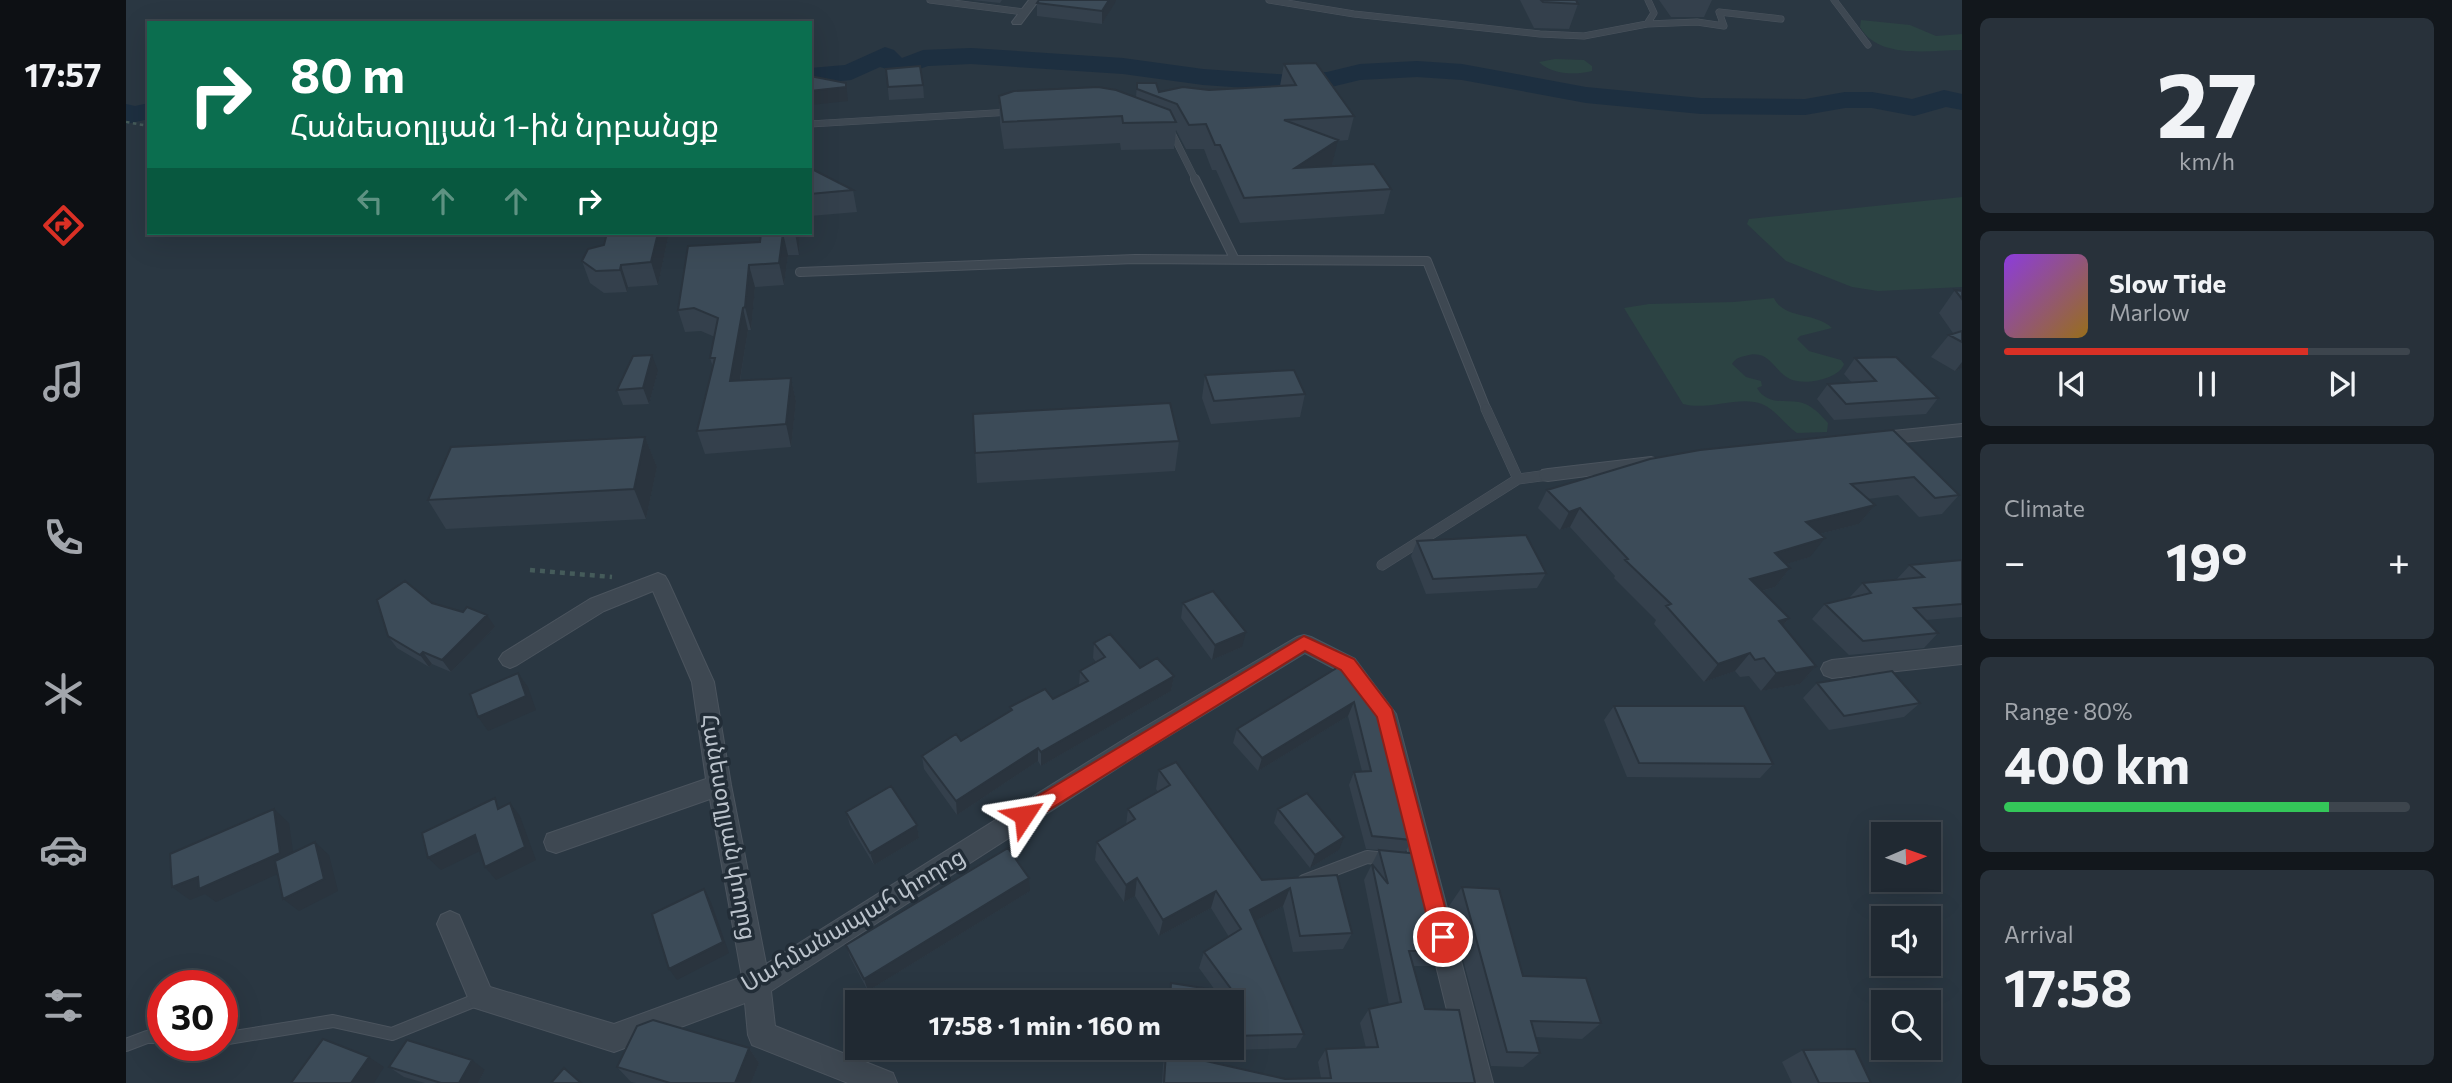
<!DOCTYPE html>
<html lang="en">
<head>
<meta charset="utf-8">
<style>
  :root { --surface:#202932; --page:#28313a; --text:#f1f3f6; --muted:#a2a6ac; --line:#3d454d; --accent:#d93025 }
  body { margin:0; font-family:Commissioner,"Noto Sans Armenian",sans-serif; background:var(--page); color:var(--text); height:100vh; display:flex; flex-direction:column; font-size:26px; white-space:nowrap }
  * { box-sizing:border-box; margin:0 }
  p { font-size:23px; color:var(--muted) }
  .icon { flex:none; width:38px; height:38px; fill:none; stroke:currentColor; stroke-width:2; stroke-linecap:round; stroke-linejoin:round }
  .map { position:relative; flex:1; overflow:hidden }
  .side { display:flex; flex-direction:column; gap:18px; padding:18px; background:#12171c; width:490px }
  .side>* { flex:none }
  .hud { position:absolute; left:21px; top:21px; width:665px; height:214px; border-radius:0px; box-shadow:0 7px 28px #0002,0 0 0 2px var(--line); background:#0b6e4f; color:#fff; overflow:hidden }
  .needle { width:46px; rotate:88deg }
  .tools { position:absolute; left:1745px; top:822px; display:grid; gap:14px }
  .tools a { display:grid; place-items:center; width:70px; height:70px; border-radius:0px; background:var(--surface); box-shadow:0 7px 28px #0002,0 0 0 2px var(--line); font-size:35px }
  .speed { position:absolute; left:21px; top:970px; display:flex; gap:14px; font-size:35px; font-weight:700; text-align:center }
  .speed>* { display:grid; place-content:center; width:91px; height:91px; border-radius:50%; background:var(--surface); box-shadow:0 7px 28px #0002,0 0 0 2px var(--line); line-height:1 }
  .speed .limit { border:10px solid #d22; background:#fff; color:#111 }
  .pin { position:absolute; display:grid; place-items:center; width:60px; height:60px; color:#fff; margin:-30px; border:4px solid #fff; border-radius:50%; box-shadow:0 2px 7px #0007 }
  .me { position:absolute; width:77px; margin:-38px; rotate:57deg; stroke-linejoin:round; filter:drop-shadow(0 0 5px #0008) }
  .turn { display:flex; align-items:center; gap:24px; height:147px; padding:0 28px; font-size:32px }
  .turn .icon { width:91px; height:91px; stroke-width:2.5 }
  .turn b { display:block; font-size:49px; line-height:60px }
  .lanes { display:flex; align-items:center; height:66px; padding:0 28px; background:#0003; justify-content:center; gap:35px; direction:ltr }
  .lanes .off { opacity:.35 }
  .big { font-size:52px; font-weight:700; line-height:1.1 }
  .side .card { flex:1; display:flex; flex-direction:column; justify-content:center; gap:10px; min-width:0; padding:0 24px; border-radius:10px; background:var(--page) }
  .side .dial { align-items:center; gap:0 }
  .dial b { font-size:91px; line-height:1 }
  .song { display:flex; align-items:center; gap:21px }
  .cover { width:84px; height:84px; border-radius:10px; background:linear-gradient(135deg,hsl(270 70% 55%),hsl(40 70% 35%)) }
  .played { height:7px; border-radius:4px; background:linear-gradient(90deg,var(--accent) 75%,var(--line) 75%) }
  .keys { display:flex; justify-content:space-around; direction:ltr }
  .heat { display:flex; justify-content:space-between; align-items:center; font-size:38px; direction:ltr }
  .charge { height:10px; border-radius:5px; background:linear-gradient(90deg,#34c759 80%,var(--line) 0) }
  .trip { position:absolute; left:719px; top:990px; width:399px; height:70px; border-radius:0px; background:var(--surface); box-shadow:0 7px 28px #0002,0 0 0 2px var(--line); font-weight:700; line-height:70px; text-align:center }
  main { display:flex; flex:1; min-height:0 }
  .dock { display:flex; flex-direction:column; width:126px; justify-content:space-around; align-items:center; background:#0d1014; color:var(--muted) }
  .dock .icon { width:49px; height:49px }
  .dock .active { color:var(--accent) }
  .dock b { font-size:32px; color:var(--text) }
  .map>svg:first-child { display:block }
  .green { fill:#2c4343 }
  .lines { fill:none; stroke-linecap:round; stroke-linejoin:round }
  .river { fill:#1d2f40; fill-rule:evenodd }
  .lane-far3-casing { stroke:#4b545e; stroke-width:7 }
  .lane-far2-casing { stroke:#4b545e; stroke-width:10 }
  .lane-far1-casing { stroke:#4b545e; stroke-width:11 }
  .lane-casing { stroke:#4b545e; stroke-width:14 }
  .street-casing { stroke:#4b545e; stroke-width:2 }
  .path-far1 { stroke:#455b5a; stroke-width:2.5; stroke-dasharray:3.5 3.5; stroke-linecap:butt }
  .path { stroke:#455b5a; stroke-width:4.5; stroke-dasharray:5 5; stroke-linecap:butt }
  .lane-far3 { stroke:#3e4852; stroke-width:6 }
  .lane-far2 { stroke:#3e4852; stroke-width:8 }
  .lane-far1 { stroke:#3e4852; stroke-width:10 }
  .lane { stroke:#3e4852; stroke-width:12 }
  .street { fill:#3e4852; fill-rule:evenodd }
  .wall { fill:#34404c }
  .shaded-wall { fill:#2a343e }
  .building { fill:#3c4b58; stroke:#2a343e; stroke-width:2 }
  .route { fill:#d93025; stroke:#8d1f18; stroke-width:2 }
  .labels { text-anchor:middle; stroke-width:7; stroke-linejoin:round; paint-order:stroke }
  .near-street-label { font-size:23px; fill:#bbc3cc; stroke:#222d37 }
</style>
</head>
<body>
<main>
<nav class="dock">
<b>17:57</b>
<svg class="icon active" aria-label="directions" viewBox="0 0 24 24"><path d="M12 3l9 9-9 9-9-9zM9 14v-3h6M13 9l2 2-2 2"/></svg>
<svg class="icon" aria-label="music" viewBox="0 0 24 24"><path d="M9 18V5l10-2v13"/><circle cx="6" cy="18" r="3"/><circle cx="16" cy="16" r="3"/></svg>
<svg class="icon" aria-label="phone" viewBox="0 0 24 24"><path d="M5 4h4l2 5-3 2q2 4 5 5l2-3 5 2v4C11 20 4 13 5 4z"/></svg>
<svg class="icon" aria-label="climate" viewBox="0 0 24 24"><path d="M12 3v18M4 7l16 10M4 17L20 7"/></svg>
<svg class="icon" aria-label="car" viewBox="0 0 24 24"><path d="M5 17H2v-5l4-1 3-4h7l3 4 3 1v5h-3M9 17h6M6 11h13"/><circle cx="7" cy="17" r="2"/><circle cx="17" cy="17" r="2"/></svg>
<svg class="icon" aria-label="filters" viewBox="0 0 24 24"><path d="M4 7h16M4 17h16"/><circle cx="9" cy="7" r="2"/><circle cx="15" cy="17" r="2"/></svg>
</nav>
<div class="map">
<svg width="1836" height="1083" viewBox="0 0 1836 1083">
  <rect width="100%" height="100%" fill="#2a3742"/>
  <path class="green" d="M1735 20 1784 25 1810 36 1836 34V50C1803 50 1753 60 1734 27Z
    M1429 59 1458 60 1466 66V71C1450 75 1426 75 1413 62Z
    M1836 197V287L1752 291 1726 287 1660 261 1621 224 1623 219Z
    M1648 298C1657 319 1690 312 1706 328L1674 336 1671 339 1683 351 1715 360 1718 364C1713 379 1679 386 1664 379 1647 371 1644 348 1619 356 1613 357 1609 359 1606 364L1620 377 1635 381 1636 386 1631 388C1641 405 1658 400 1673 402 1685 404 1695 415 1702 423L1701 432 1671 433C1659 425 1650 410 1636 404 1614 395 1582 411 1557 404L1498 308 1523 304 1608 302Z"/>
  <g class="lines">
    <path class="river" d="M759 47 768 50 776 58 797 50 845 48 997 58 1077 69 1165 75 1201 72 1234 64 1291 61 1336 64 1460 87 1575 98 1679 99 1719 92H1746L1786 99 1818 90 1836 94V110L1820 107 1788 116 1746 108H1719L1679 115 1575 114 1460 103 1336 80 1291 77 1234 80 1201 88 1165 91 1077 85 997 74 845 64 802 66 779 74 754 67 725 80 684 84V68L719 65Z
      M23 103V119L0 124V104L9 106Z"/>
    <g class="lane-far3-casing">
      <path id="lane-far3" d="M804 0 898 12
        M1143 0 1228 14 1414 34 1458 36 1521 24 1528 13 1522 0
        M1708 0 1742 45
        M1521 24 1571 22 1598 26 1593 12 1655 19
        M684 124 885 112
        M1042 132 1046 133 1070 181"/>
    </g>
    <g class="lane-far2-casing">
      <path id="lane-far2" d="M1069 179 1108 258
        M674 272 1009 259 1301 261 1361 411"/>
    </g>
    <g class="lane-far1-casing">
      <path id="lane-far1" d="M1360 409 1392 479
        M1256 565 1392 479 1422 475"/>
    </g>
    <g class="lane-casing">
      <path id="lane" d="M1178 881 1241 857 1260 859
        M96 1039 207 1021 266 1034 355 998
        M0 1045 21 1037H37"/>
    </g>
    <g class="street-casing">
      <path id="street" d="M903 0H913L895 24H887L886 22Z
        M1836 424V436L1747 445 1738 439 1747 433Z
        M1525 457 1531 459 1534 463 1531 467 1422 481 1416 480 1413 475 1416 470 1422 469Z
        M532 573 539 576 542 581 588 682 605 785 640 964 1002 737 1171 637 1178 635 1185 637 1229 659 1270 714 1367 1083H1339L1249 718 1213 671 1179 653 1018 751 645 991 649 1026 767 1073 771 1083H722L626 1045 622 1035 619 1003 488 1052 346 1007 311 924 315 915 324 911 333 915 364 987 488 1024 616 977 584 799 430 853 421 850 418 842 421 834 580 779 566 682 527 591 478 611 391 665 384 668 377 665 373 659 377 653 464 599Z
        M1836 646V664L1706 678 1698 675 1695 669 1698 663 1706 660Z"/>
    </g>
    <path class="path-far1" d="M0 122 23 126"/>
    <path class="path" d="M404 570 486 577"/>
    <use href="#lane-far3" class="lane-far3"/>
    <use href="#lane-far2" class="lane-far2"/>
    <use href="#lane-far1" class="lane-far1"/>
    <use href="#lane" class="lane"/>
    <use href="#street" class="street"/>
  </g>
  <path class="wall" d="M846 0H876L874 3Z
    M913 0H990L976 24 911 16V3Z
    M1394 0H1450L1452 4 1443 29 1408 28Z
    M1533 0H1586L1578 17H1545Z
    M1158 64 1228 116 1222 140 1211 141 1206 165 1204 166 1265 189 1258 214 1114 223 1090 170H1086L1078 149H1060L1050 130 1048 149 995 150 994 143 878 149 874 123 873 96 1010 97 1011 83 1033 92 1154 86Z
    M760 69 797 85 798 98 763 100Z
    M684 155 685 169 727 190 731 212 684 216Z
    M481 233H543L532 285 502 287 501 292 478 293 464 283 456 261 478 245Z
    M635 233H674L673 255H662L658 285 629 287 625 330H622L614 381 665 378 670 401 665 447 579 454 571 431 587 367 584 358 589 337 575 331 559 332 552 310 634 242Z
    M1829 290 1836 291V368L1829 371 1805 357 1823 335 1827 333 1813 313Z
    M1729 358 1812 398 1800 414 1708 420 1691 399 1702 384 1726 383 1718 374Z
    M532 371 523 404 497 405 491 390Z
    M1079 375 1179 394 1174 417 1085 424 1076 398Z
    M847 414 1053 441 1049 471 851 483Z
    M1767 430 1833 495 1816 514 1793 517 1772 495 1742 499 1749 505 1733 524 1694 534 1684 557 1660 564 1664 568 1649 587 1636 591 1663 618 1657 626 1690 666 1674 684 1635 691 1623 676 1614 677 1609 671 1578 682 1528 624 1530 620 1488 578 1489 576 1444 527 1434 530 1412 508 1421 490Z
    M519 437 531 467 520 519 320 529 302 500Z
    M1291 541 1420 573 1411 588 1300 594 1285 556Z
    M1836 560V617L1800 620 1812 633 1798 648 1723 655 1686 619 1699 604 1725 598 1724 597 1737 583 1770 580 1784 565Z
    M306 603 369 627 325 672 306 664 303 667 271 648 262 636Z
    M1057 603 1116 647 1086 660 1055 618Z
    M968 643 1014 668 1048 676 1045 691 915 766 912 761 831 815 798 769 796 756 835 741 885 710 884 707 927 699 953 686 954 671 970 662 967 658Z
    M1214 666 1265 763 1264 766 1286 840 1279 852 1318 951 1307 966H1287L1299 1009 1349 1083H1036L1037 1065 1040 1052 1159 1079 1195 1078 1192 1062 1200 1049 1240 1048 1234 1023 1243 1009 1263 1005 1238 880 1253 850 1240 849 1223 785 1228 772 1236 771 1222 716 1132 771 1107 743 1111 729Z
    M1691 683 1794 703 1778 717 1703 730 1677 698Z
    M1488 706 1647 764 1634 778 1501 777 1478 720Z
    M1033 770 1136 880 1211 875 1226 933 1217 949 1167 952 1157 906 1129 921 1178 1034 1170 1048 1038 1052V1048H1106V1003H1041L1045 983 1089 990 1073 968 1078 952 1103 937 1085 908 1033 936 1009 896 998 902 969 860 971 842 1000 825 1002 809 1032 792 1030 789Z
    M1152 809 1213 850 1184 868 1148 823Z
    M720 812 791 825 793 838 748 865 724 825Z
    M1336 887 1397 976 1475 1023 1456 1039 1409 1037 1414 1053 1397 1067 1365 1066 1323 906Z
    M904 891 742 991 724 957 720 945Z
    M623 1048 633 1063 625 1083H510L505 1082 491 1067Z
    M1677 1050 1745 1083H1666L1656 1062Z
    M263 1067 359 1070 352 1083H299L278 1077Z"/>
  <path class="shaded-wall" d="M983 0H990V1L976 24V11Z
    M720 83 722 101 684 105V91Z
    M1212 140 1206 165 1165 193 1169 168Z
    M532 233H543L532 285 525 262Z
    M657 233 662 255 658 285 653 263Z
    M669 233H674L673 255Z
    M495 265 502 287 501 292 494 270Z
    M623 265 629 287 625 330 619 307Z
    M617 308 622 330 610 404 604 381Z
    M526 355 532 371 523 404 517 388Z
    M1836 362V368L1829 371Z
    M665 378 670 401 665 447 660 424Z
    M519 437 531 467 520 519 508 489Z
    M1749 505 1733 524 1666 541 1680 522Z
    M1454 508 1444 527 1434 530 1443 512Z
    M1699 538 1684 557 1634 572 1649 553Z
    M1664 568 1649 587 1610 598 1624 579Z
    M361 615 369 627 325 672 316 660Z
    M1663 618 1648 637 1653 621Z
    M1120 632 1116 647 1086 660 1089 645Z
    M297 652 306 664 303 667 294 655Z
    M1624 653 1609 671 1578 682 1592 664Z
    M1690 666 1674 684 1635 691 1650 673Z
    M392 673 402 687 410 710 362 731 352 717Z
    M1048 676 1045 691 915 766V752Z
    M1228 702 1222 716 1132 771 1136 758Z
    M912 748V761L831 815 830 801Z
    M384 803 394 816 410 860 370 880 359 867Z
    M148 809 163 823 169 866 90 902 79 894 64 900 46 887 72 877Z
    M791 825 793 838 748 865 744 853Z
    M349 835 360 848 315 870 302 858Z
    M1218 837 1213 850 1184 868 1189 855Z
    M189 842 203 855 212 891 173 911 157 899Z
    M903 878 904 891 742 991 738 979Z
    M1011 878 1009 896 998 902 1000 885Z
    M1164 888 1157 906 1118 927 1124 910Z
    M578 889 585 902 603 953 551 980 543 969Z
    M1090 891 1085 908 1033 936 1037 920Z
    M623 1048 633 1063 625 1083H609Z
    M243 1057 258 1067 248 1083H225Z
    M346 1060 359 1070 352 1083H333Z"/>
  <path class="building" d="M913 0H983L976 11 911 3Z
    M1415 0H1450L1452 4 1417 2Z
    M1190 63 1228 116 1158 120 1212 140 1169 168 1248 164 1265 189 1118 198 1094 145H1089L1080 124 1063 125 1051 104 1011 89V83H1030L1033 92 1057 87 1083 90 1170 85 1158 64Z
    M794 66 797 85 762 87 760 69Z
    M684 76 720 83V87L684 91Z
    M972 87 990 90 1044 110 1050 122 997 123 996 116 877 122 873 96 888 91Z
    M684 168 727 190 684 194Z
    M481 233H532L525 262 495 265 494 270 470 271 456 261 462 249 478 245Z
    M635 233H665H657L653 263 623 265 619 307 617 308 604 381 665 378 660 424 571 431 589 358H584L592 318 568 308 552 310 562 246 634 242Z
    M1829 290 1836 291V299Z
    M1836 331V342L1823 335Z
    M526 355 517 388 491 390 507 356Z
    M1770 357 1812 398 1720 404 1702 384 1750 381 1729 358Z
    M1168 370 1179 394 1088 401 1079 375Z
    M1044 403 1053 441 849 453 847 414Z
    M1767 430 1833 495 1809 498 1788 477 1725 484 1749 505 1680 522 1699 538 1649 553 1664 568 1624 579 1663 618 1653 621 1690 666 1650 673 1638 658 1629 660 1624 653 1592 664 1540 606 1545 604 1499 560 1502 559 1454 508 1443 512 1421 490 1524 459 1574 450Z
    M519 437 508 489 302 500 325 447Z
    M1400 535 1420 573 1307 579 1291 541Z
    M1836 560V604L1788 608 1812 633 1737 641 1699 604 1745 593 1737 583 1798 577 1784 565Z
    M279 581 306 603 337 612 341 607 361 615 316 660 297 652 294 655 262 636 251 600Z
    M1087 591 1120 632 1089 645 1057 603Z
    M984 634 1014 668 1031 658 1048 676 915 752 912 748 830 801 796 756 830 734 835 741 886 710 884 707 919 689 927 699 962 681 954 671 979 657 968 643Z
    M1214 666 1249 701 1265 763H1263L1286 840 1246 836 1228 772 1245 771 1228 702 1136 758 1111 729Z
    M1766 671 1794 703 1718 716 1691 683Z
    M392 673 400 696 352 717 344 694Z
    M1488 706H1618L1647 764 1513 763Z
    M1050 762 1136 880 1211 875 1226 933 1174 936 1164 888 1124 910 1178 1034 1106 1036V1003H1044L1045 983 1108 993 1078 952 1115 929 1090 891 1037 920 1011 878 1000 885 971 842 1009 819 1002 809 1044 785 1033 770Z
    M765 786 791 825 744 853 720 812Z
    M1181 793 1218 837 1189 855 1152 809Z
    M369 798 372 809 384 803 399 847 359 867 349 835 302 858 296 833Z
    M148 809 154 853 73 889 72 877 46 887 44 854Z
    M189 842 198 879 157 899 149 861Z
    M882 848 903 878 738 979 720 945Z
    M1253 850 1293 854 1318 951H1283L1299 1009 1333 1010 1349 1083H1038L1040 1052 1159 1079 1205 1078 1200 1049 1252 1047 1243 1009 1275 1002 1246 864 1262 884Z
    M1336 887 1373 889 1397 976 1460 978 1475 1023 1405 1021 1414 1053 1381 1052Z
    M578 889 597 942 543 969 526 914Z
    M527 1020 623 1048 609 1083H544L491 1067 511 1026Z
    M197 1039 243 1057 225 1083H165Z
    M281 1040 346 1060 333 1083H315L263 1067Z
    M1729 1049 1745 1083H1693L1677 1050Z
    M438 1068 455 1083H425Z"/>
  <path class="route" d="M1178 636 1228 659 1266 709 1327 937 1324 944 1317 947 1309 944 1306 937 1251 717 1215 670 1179 651 905 821 898 824 892 821 889 815 892 808Z"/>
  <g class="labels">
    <g class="near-street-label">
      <text transform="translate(603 827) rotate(80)" y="8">Հանեսօղլյան փողոց</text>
      <text transform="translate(727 920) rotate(-31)" y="8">Սահմանապահ փողոց</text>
    </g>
  </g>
</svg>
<div class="tools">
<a><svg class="needle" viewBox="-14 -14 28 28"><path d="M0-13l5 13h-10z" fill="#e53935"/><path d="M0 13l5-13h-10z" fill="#a2a6ac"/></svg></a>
<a><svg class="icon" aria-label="sound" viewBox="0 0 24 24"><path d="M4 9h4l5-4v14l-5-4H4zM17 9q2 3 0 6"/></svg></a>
<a><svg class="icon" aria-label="search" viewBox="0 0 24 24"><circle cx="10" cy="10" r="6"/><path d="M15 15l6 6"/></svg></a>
</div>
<div class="speed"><div class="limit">30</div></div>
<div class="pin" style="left:1317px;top:937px;background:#d93025"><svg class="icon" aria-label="arrive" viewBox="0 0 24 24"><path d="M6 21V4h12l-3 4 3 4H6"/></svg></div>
<svg class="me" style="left:898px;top:815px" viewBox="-20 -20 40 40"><path d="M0-17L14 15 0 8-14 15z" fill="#d93025" stroke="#fff" stroke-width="4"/></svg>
<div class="trip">17:58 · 1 min · 160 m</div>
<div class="hud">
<div class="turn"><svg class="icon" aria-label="right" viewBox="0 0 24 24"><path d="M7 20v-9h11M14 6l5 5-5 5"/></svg><div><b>80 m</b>Հանեսօղլյան 1-ին նրբանցք</div></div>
<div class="lanes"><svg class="icon off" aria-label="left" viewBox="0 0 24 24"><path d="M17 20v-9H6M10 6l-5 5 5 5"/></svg><svg class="icon off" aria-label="ahead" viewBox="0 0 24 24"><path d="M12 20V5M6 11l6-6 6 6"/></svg><svg class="icon off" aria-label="ahead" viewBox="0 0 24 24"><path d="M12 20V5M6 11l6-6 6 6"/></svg><svg class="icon" aria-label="right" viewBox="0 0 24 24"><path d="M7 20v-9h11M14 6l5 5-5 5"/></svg></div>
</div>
</div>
<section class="side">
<div class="card dial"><b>27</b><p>km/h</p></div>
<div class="card">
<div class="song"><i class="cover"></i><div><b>Slow Tide</b><p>Marlow</p></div></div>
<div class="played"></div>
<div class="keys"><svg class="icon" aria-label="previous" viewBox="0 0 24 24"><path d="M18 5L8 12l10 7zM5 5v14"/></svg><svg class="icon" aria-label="pause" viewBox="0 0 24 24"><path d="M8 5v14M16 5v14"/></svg><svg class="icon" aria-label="next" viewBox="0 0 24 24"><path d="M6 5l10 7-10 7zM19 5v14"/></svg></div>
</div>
<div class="card"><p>Climate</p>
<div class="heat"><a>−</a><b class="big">19°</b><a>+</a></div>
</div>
<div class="card"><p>Range · 80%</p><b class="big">400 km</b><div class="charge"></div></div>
<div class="card"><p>Arrival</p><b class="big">17:58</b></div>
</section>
</main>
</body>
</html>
